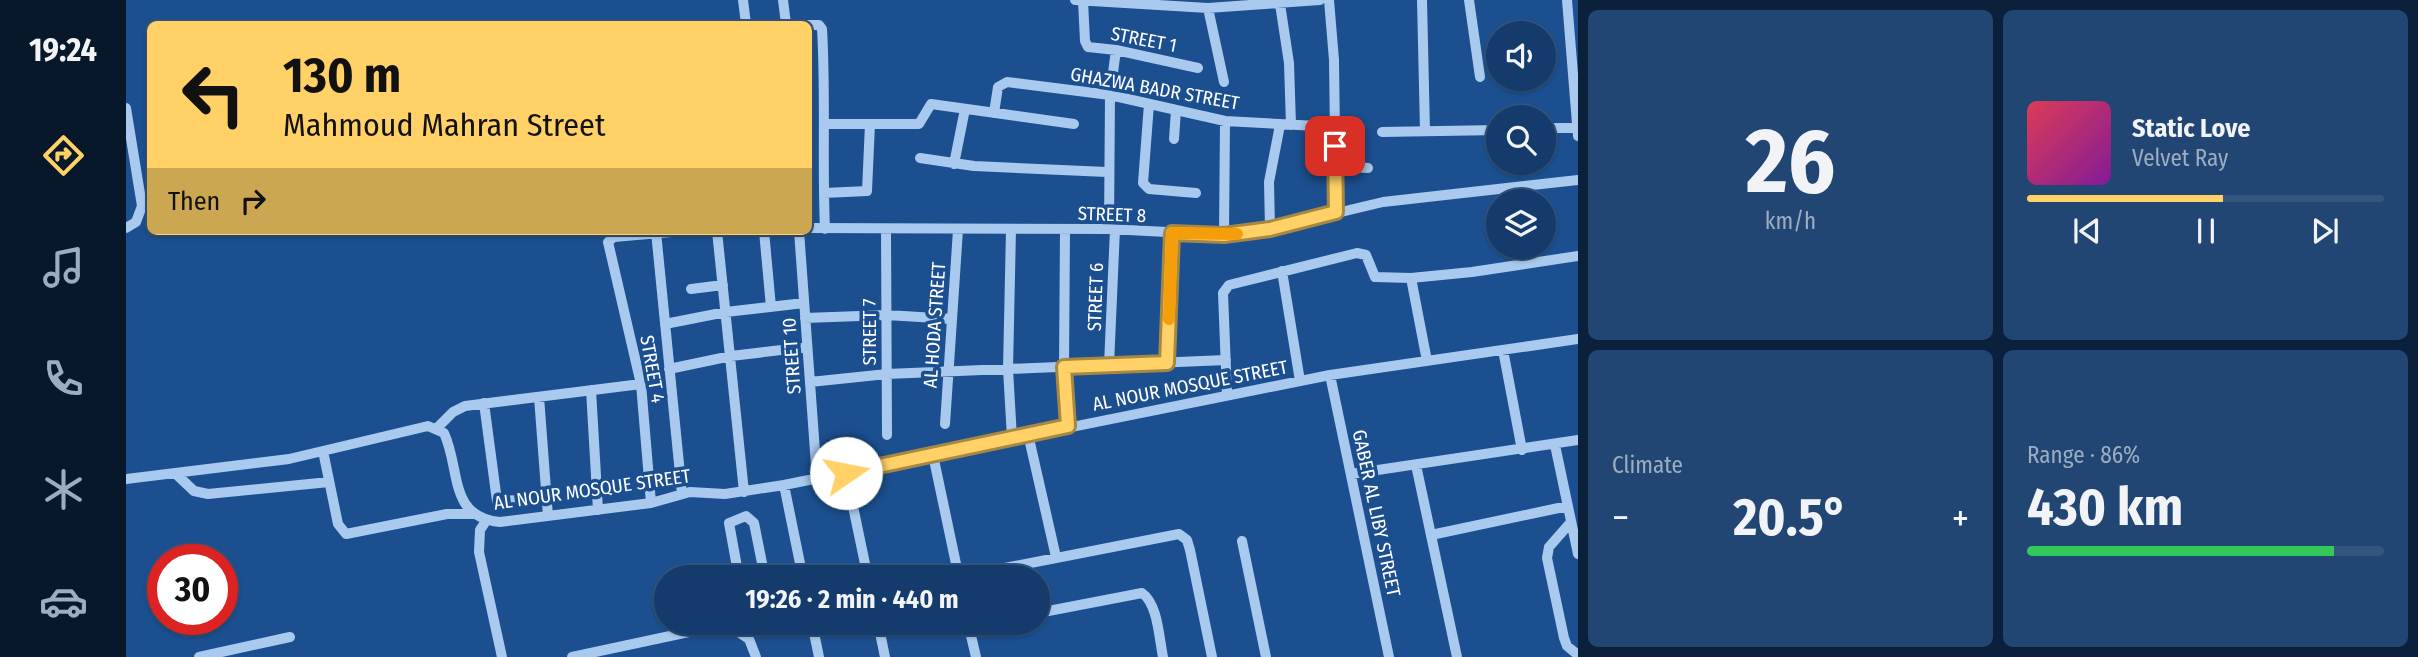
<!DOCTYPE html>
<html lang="en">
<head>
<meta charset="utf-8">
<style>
  :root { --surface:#143b6b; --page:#214673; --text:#f1f3f6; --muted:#9dadc1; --line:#33557e; --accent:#ffd166 }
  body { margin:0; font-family:"Fira Sans Condensed",sans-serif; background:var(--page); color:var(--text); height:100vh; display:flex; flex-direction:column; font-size:26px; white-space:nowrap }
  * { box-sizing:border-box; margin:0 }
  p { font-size:23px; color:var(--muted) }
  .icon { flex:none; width:38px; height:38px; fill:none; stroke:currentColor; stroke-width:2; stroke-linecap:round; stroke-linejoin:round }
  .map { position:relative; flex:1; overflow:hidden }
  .panel { display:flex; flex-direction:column; gap:10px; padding:10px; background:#0b203b; width:840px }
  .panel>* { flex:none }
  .hud { position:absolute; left:21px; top:21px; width:665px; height:214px; border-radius:10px; box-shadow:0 2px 5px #0004,0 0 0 2px var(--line); background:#ffd166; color:#111; overflow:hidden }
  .controls { position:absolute; left:1360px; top:21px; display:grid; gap:14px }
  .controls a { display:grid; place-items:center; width:70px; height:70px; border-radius:50%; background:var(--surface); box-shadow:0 2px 5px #0004,0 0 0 2px var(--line); font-size:35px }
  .speed { position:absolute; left:21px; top:544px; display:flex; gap:14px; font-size:35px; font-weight:700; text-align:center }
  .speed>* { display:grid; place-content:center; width:91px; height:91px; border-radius:50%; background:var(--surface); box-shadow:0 2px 5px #0004,0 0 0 2px var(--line); line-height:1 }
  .speed .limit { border:10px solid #d22; background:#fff; color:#111 }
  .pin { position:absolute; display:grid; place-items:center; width:60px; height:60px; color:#fff; margin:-30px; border-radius:14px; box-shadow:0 4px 10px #0006 }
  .me { position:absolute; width:77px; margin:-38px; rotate:78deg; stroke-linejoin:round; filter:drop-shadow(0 0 5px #0008) }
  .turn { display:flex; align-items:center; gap:24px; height:147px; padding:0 21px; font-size:32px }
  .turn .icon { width:91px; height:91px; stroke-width:2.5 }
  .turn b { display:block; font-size:49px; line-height:60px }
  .then { display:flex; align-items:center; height:66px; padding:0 21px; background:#0003; gap:14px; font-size:26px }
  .big { font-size:52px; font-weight:700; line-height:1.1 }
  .panel .card { flex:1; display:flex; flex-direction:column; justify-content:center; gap:10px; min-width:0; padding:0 24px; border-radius:10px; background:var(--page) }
  .panel .dial { align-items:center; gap:0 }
  .dial b { font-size:91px; line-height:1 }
  .song { display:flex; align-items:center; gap:21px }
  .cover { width:84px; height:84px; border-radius:10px; background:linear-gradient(135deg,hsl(350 70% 55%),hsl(290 70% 35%)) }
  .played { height:7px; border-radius:4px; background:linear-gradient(90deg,var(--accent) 55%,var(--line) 55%) }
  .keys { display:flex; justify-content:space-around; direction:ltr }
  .heat { display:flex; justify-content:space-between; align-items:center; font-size:38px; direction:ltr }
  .charge { height:10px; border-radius:5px; background:linear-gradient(90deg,#34c759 86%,var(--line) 0) }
  .panel .tiles { flex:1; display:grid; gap:10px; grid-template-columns:repeat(2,1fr) }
  .trip { position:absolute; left:528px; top:565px; width:396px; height:70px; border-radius:35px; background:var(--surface); box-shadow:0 2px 5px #0004,0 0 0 2px var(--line); font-weight:700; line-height:70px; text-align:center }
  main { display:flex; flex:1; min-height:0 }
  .tabs { display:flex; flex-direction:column; width:126px; justify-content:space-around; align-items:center; background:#08182b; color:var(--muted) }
  .tabs .icon { width:49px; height:49px }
  .tabs .current { color:var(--accent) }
  .tabs b { font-size:32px; color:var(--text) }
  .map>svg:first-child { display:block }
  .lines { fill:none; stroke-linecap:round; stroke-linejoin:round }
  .minor { stroke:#a9c9ee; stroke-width:10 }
  .route-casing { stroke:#a68842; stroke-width:18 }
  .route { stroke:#ffd166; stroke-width:12 }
  .slow { stroke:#f59e0b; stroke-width:12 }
  .labels { text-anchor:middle; stroke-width:7; stroke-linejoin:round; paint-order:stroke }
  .street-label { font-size:19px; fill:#fff; stroke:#1b4f8f }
</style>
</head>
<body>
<main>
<nav class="tabs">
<b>19:24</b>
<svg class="icon current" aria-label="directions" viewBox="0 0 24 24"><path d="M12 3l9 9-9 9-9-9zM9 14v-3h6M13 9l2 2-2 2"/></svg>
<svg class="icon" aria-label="music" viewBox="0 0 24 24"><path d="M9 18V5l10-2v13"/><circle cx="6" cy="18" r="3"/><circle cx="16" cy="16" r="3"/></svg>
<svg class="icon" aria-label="phone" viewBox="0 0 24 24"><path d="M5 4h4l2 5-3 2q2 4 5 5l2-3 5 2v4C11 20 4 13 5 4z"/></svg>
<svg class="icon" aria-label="climate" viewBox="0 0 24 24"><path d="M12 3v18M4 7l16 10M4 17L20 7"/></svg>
<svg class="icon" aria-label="car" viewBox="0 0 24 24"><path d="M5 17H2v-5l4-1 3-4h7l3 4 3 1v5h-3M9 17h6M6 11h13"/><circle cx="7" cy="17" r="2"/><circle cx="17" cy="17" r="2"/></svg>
</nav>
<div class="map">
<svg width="1452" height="657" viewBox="0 0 1452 657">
  <rect width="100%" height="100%" fill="#1b4f8f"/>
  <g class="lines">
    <path class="minor" d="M617 0 620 24
      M657 0 660 24
      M949 0 1082 8 1194 0
      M1203 0 1208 60 1210 212
      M1296 0 1299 131
      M1343 0 1354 77
      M1441 0 1452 136
      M957 1 959 41 962 47 990 50 1072 68
      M1154 4 1163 63 1165 125
      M1082 8 1098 82
      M682 25H693L696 29C700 96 696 162 699 229
      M1023 104 1017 183 1023 189 1070 193
      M0 108 16 206 10 222 0 228
      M868 113 872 87 881 82 984 95 1099 121 1209 127
      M698 124H793L805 104 948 124
      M1418 128H1451
      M1256 132 1372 130
      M1048 139 1050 110
      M794 158 848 166 981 172
      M828 164 839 109
      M1210 166 1242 168
      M698 193 741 191 744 124
      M682 228 983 229 1098 235 1144 229 1257 202 1452 180
      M760 229 761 435
      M885 229 882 369 886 438
      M983 229 984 95 990 50
      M1144 229 1143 182 1154 125
      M939 230 938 367 942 426
      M591 231 618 492
      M638 231 645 307
      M673 231 691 479
      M530 232 556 494
      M1098 235 1099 121
      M1156 271 1174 381
      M1285 278 1301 361
      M565 289 597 285
      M679 318 761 315 826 319
      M539 324 600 312 678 303
      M1377 350 1396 450
      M1041 363 1046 233
      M983 365 989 229
      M543 369 605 356 681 347
      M1204 375 1263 657
      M684 382 761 374 1100 360
      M465 390 472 510
      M1101 395 1097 293 1103 285 1231 253 1240 255 1249 277 1285 278 1346 272 1452 256
      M413 397 422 516
      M358 403 371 501 420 499
      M819 424 832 230
      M311 428 327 412 339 406 515 384
      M902 434 930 557
      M1429 445 1452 554
      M197 451 212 524 220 534 321 514H347
      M807 455 833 578
      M1290 465 1331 657
      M720 473 742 578
      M50 474 68 491 82 494 203 482
      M1225 474 1452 440
      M0 479 163 459 302 426 318 433C335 470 322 517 374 522L525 503 564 492 599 494 658 485 1204 375 1452 339
      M658 485 677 578
      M525 503 515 384 482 242 488 237 557 231
      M360 521 354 530 353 552 376 657
      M1445 522 1423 547 1421 558 1438 638 1441 646 1452 655
      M1305 535 1442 506
      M1116 541 1140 657
      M833 577 1053 534 1061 540 1064 550 1086 657
      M613 578 603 523 620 516 628 523 639 578
      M912 613 1016 593C1032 604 1033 638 1037 657
      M686 623 693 657
      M752 623 759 657
      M842 623 850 657
      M601 624 623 639 630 657
      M843 628 867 623
      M73 657 164 637
      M446 657 605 623"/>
  </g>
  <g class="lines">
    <g class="route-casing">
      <path id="route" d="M720 473 942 426 938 367 1041 363 1046 233 1098 235 1144 229 1210 212 1209 146"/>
    </g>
    <use href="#route" class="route"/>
    <path class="slow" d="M1043 319 1046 233 1111 234"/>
  </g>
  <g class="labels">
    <g class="street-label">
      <text transform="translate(1018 39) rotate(11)" y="7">STREET 1</text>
      <text transform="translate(1029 88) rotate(10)" y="7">GHAZWA BADR STREET</text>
      <text transform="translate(986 214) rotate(2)" y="7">STREET 8</text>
      <text transform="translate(969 297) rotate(-88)" y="7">STREET 6</text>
      <text transform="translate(808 325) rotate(-86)" y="7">AL HODA STREET</text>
      <text transform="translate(743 332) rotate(-90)" y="7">STREET 7</text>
      <text transform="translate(665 356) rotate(-94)" y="7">STREET 10</text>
      <text transform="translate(527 369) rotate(80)" y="7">STREET 4</text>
      <text transform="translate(1064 385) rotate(-11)" y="7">AL NOUR MOSQUE STREET</text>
      <text transform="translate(466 489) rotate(-8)" y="7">AL NOUR MOSQUE STREET</text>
      <text transform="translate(1251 513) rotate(78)" y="7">GABER AL LIBY STREET</text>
    </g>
  </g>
</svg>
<div class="controls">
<a><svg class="icon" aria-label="sound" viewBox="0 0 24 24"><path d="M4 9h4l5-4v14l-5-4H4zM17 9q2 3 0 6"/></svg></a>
<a><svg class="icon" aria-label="search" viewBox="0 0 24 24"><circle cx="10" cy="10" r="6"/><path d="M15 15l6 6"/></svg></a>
<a><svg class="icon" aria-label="layers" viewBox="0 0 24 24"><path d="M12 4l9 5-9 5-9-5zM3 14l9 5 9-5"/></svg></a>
</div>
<div class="speed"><div class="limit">30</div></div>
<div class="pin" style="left:1209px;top:146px;background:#d93025"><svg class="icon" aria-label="arrive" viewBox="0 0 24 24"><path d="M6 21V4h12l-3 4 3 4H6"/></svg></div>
<svg class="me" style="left:720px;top:473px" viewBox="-20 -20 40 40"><circle r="19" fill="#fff"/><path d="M0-13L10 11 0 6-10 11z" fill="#ffd166"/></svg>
<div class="trip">19:26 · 2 min · 440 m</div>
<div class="hud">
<div class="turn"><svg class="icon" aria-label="left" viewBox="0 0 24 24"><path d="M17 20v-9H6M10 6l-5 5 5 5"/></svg><div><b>130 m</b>Mahmoud Mahran Street</div></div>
<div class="then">Then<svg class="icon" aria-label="right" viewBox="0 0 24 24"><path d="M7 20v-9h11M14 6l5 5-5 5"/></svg></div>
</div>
</div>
<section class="panel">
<div class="tiles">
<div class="card dial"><b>26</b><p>km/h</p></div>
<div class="card">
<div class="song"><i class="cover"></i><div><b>Static Love</b><p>Velvet Ray</p></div></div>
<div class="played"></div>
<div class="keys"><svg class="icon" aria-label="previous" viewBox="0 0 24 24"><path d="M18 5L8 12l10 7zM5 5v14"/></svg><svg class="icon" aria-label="pause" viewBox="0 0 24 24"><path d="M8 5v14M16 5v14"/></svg><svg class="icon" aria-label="next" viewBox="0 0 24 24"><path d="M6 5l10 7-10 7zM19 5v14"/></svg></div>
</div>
<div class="card"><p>Climate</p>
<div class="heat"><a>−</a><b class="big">20.5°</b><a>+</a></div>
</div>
<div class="card"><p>Range · 86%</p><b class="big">430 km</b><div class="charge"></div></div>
</div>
</section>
</main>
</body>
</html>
